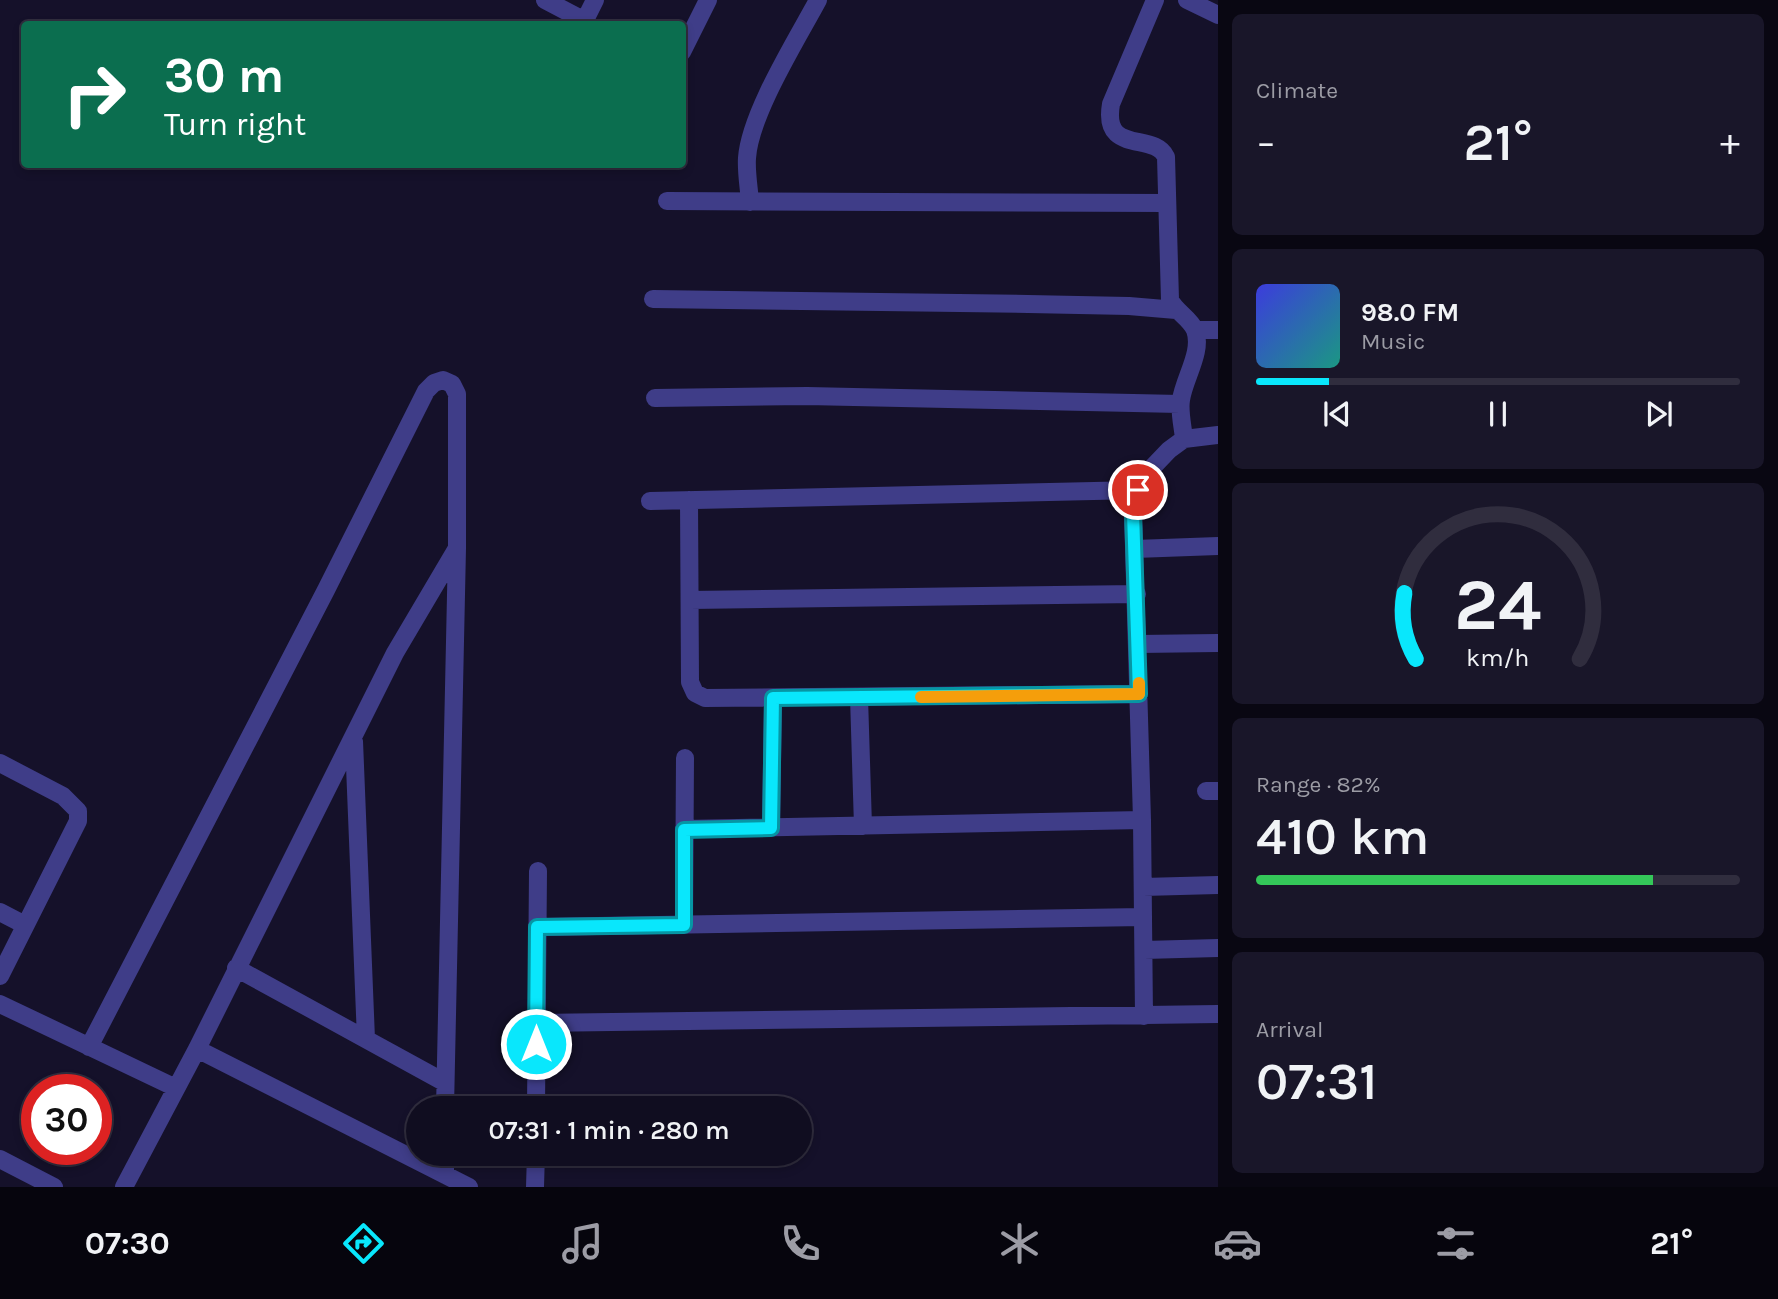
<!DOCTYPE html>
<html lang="en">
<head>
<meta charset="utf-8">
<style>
  :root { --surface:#100d20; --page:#191629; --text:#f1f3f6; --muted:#9c9ca5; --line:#302d3e; --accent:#09e7fc }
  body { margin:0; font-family:Karla,sans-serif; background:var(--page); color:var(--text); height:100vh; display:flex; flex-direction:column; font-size:26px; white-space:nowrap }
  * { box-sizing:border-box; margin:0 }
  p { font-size:23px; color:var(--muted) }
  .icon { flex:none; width:38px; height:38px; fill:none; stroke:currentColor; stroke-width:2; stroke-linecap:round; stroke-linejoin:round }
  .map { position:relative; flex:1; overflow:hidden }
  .details { display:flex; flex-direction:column; gap:14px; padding:14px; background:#090712; width:560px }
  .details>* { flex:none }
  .banner { position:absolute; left:21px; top:21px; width:665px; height:147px; border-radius:7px; box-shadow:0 4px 10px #0003,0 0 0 2px var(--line); background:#0b6e4f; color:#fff; overflow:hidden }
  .speed { position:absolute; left:21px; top:1074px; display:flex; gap:14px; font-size:35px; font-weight:700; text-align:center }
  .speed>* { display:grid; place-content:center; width:91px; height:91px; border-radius:50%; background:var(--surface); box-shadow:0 4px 10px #0003,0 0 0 2px var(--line); line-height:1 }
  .speed .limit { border:10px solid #d22; background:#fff; color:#111 }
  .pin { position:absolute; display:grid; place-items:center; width:60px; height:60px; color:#fff; margin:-30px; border:4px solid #fff; border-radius:50%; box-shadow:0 2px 7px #0007 }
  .me { position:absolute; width:77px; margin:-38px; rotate:0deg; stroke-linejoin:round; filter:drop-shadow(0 0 5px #0008) }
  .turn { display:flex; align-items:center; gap:24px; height:147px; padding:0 28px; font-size:32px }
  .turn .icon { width:91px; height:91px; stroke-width:2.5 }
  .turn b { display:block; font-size:49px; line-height:60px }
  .big { font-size:52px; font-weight:600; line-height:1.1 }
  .details .card { flex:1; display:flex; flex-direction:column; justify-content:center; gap:10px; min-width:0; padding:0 24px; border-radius:10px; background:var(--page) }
  .details .dial { align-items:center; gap:0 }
  .dial svg { height:182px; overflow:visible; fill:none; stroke:var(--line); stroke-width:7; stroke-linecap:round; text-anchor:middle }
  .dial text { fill:var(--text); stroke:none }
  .song { display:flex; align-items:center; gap:21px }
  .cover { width:84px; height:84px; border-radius:10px; background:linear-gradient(135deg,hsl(240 70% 55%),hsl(170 70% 35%)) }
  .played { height:7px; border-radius:4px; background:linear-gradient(90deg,var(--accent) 15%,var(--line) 15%) }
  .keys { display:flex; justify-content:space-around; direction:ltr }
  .heat { display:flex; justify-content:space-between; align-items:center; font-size:38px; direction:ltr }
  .charge { height:10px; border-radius:5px; background:linear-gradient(90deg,#34c759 82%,var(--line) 0) }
  .trip { position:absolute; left:406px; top:1096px; width:406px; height:70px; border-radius:35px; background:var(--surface); box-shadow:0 4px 10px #0003,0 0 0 2px var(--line); font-weight:600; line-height:70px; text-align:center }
  .tab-bar { display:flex; height:112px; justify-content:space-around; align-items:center; background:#06050d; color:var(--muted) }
  .tab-bar .icon { width:49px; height:49px }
  .tab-bar .current { color:var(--accent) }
  .tab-bar b { font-size:32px; color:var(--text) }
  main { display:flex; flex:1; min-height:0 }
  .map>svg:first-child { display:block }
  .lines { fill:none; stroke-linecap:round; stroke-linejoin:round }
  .minor { stroke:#3f3d88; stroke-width:18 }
  .route-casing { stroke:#0696a4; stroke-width:18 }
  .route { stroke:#09e7fc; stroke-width:12 }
  .slow { stroke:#f59e0b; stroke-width:12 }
</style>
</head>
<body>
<main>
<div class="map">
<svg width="1218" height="1187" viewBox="0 0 1218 1187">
  <rect width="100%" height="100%" fill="#15112a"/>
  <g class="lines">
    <path class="minor" d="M545 0 585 21
      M1155 0 1111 104C1102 156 1154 131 1166 157L1170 300C1176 312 1190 318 1195 330 1203 352 1184 378 1181 400 1179 412 1183 427 1184 439
      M1187 0 1218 15
      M583 24 595 0
      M682 52 708 0
      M667 201 1167 203
      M750 202C749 188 746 172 747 158 750 114 796 41 818 0
      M653 299 1028 304 1129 306 1176 310
      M1195 330H1218
      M655 398 807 396 1180 404
      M689 500 690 682 695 693 705 698 1139 694
      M650 501 1138 490
      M1135 549 1218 546
      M690 600 1137 594
      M1138 644 1218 643
      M859 697 863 826
      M354 741 366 1039
      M0 763 63 796 78 811V821L0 976
      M1206 791H1218
      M771 828 773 698
      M684 829 1142 820
      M1143 887 1218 885
      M0 912 25 925
      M684 925 685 758
      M537 927 1143 917
      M1144 950 1218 948
      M236 968 444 1082
      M0 1004 176 1088
      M1144 1016 1142 820 1133 513 1138 490 1148 472 1169 450 1184 439 1218 435
      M536 1023 1218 1014
      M89 1047 326 590 426 391 434 383 443 380 452 384 457 394V548L445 1108
      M197 1049 469 1187
      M536 1108 538 871
      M445 1153V1175
      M0 1159 54 1187
      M124 1187 197 1049 395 653 457 548
      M535 1187 536 1153"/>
  </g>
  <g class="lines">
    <g class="route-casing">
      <path id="route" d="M536 1044 537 927 684 925V830L771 828 773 698 1139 694 1133 513 1138 490"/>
    </g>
    <use href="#route" class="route"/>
    <path class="slow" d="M921 697 1139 694V683"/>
  </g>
</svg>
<div class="speed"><div class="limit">30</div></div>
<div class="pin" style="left:1138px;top:490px;background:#d93025"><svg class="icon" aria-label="arrive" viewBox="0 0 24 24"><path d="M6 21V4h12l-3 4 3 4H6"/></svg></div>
<svg class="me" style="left:536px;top:1044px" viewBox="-20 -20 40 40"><circle r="17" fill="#09e7fc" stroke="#fff" stroke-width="3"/><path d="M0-11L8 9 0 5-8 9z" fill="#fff"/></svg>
<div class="trip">07:31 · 1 min · 280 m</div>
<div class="banner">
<div class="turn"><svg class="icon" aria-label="right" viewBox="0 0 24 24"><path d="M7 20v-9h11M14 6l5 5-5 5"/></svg><div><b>30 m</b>Turn right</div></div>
</div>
</div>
<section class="details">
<div class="card"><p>Climate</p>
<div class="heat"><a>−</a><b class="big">21°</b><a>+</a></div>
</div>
<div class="card">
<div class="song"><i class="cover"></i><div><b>98.0 FM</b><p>Music</p></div></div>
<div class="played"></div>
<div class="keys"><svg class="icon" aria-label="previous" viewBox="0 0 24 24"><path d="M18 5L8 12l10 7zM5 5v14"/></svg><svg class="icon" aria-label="pause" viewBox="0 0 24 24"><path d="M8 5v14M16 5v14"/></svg><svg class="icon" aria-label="next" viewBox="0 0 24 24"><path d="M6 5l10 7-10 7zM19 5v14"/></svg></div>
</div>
<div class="card dial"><svg viewBox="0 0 100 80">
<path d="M14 69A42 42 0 1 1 86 69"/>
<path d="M14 69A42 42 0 0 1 9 40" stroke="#09e7fc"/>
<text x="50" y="56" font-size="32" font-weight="700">24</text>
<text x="50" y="72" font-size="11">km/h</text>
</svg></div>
<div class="card"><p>Range · 82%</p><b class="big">410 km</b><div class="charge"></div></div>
<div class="card"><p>Arrival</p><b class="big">07:31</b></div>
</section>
</main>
<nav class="tab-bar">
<b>07:30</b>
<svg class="icon current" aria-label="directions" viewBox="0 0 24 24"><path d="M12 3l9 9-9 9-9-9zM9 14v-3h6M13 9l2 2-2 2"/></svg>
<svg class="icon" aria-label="music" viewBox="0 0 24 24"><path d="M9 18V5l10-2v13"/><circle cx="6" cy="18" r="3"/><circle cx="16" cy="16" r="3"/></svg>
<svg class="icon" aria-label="phone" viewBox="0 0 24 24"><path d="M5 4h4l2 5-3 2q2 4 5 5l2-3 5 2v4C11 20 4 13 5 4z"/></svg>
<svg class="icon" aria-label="climate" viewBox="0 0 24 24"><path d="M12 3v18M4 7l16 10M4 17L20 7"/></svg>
<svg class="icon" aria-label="car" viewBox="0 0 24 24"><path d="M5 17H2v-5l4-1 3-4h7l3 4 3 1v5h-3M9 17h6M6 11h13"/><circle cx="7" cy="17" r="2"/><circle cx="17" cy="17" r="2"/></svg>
<svg class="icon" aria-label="filters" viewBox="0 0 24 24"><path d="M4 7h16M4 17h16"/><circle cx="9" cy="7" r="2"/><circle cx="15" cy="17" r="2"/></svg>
<b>21°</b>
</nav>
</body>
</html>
